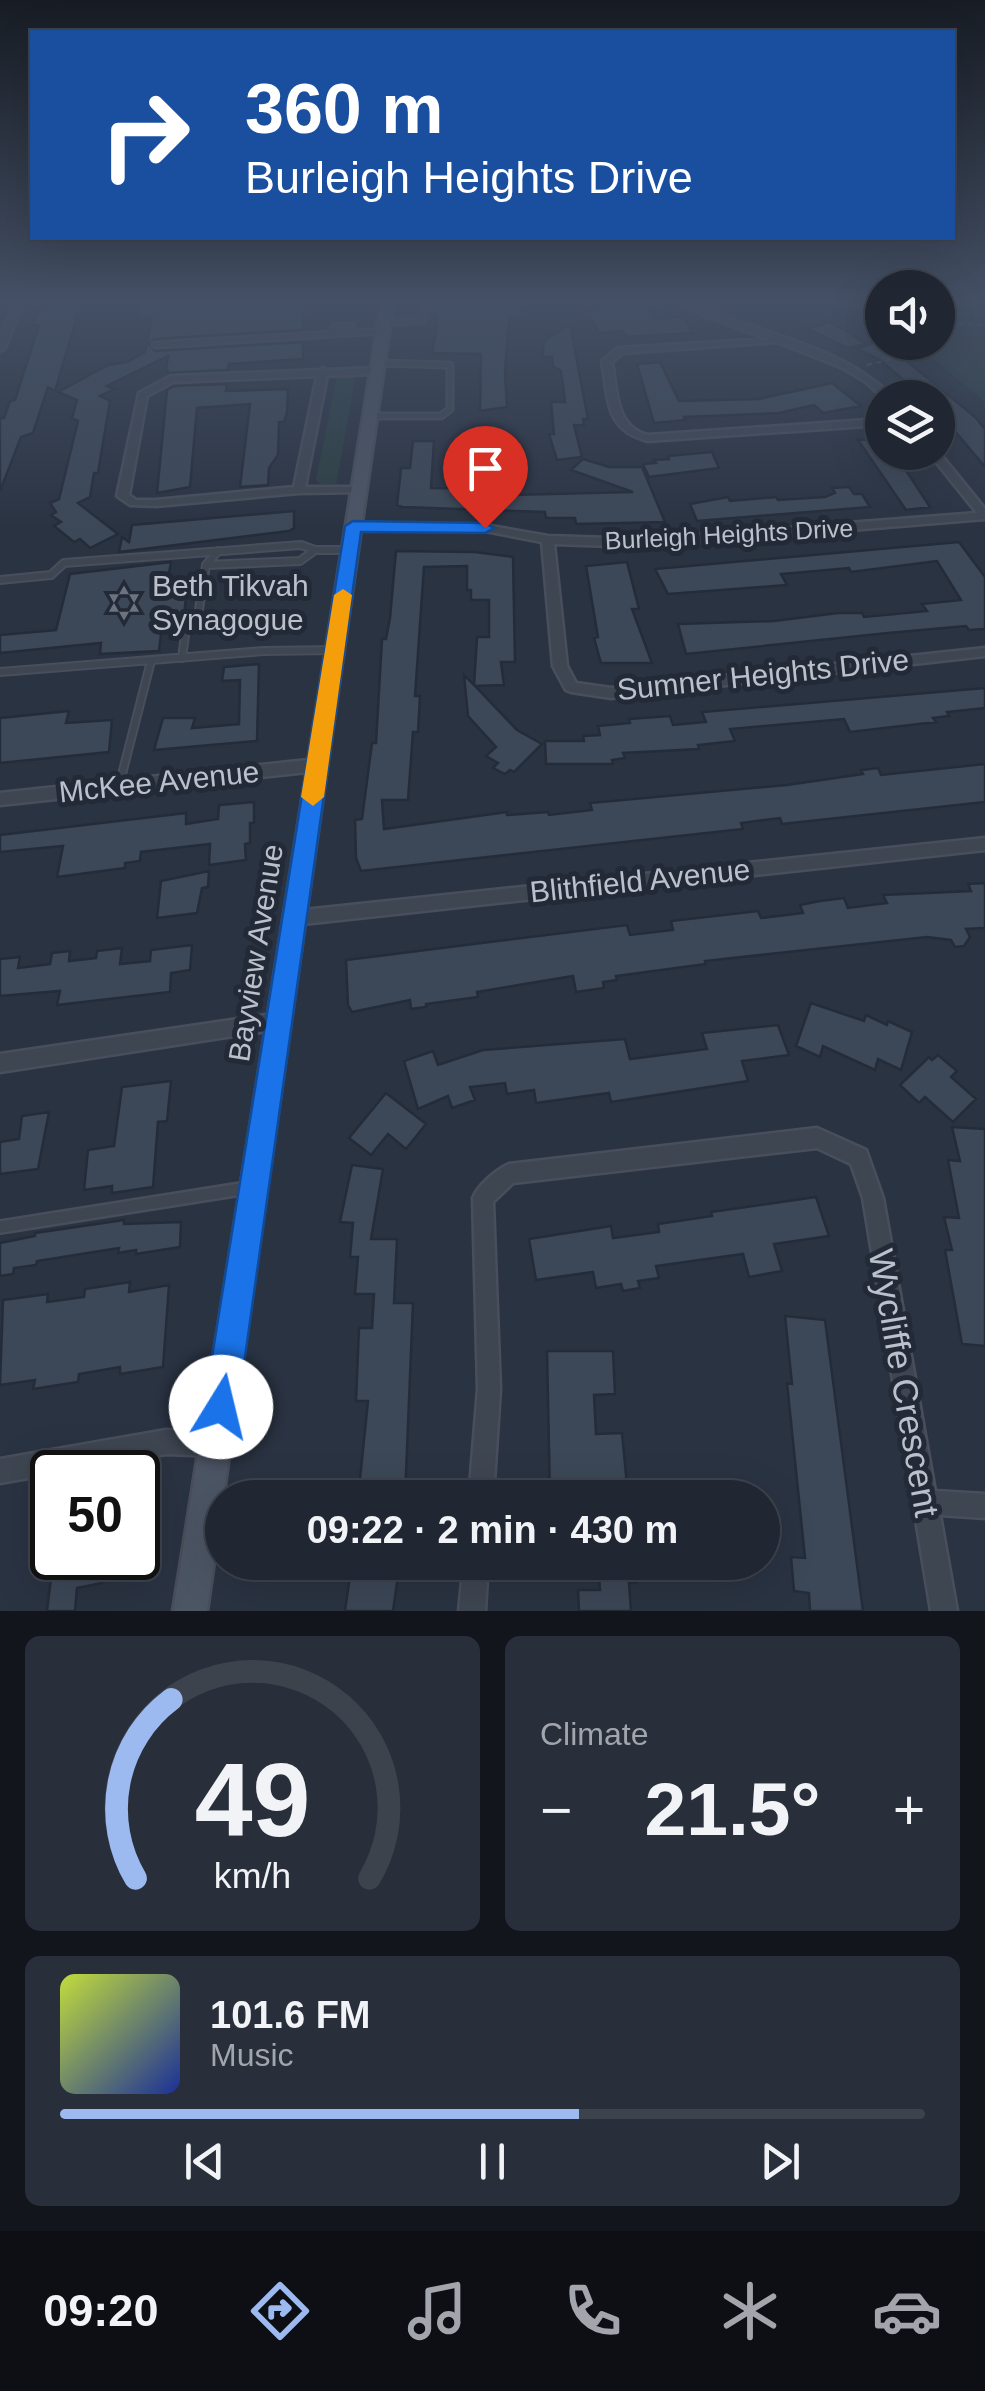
<!DOCTYPE html>
<html lang="en">
<head>
<meta charset="utf-8">
<style>
  :root { --surface:#202632; --page:#282e3a; --text:#f1f3f6; --muted:#a2a5ac; --line:#3d434d; --accent:#9cbaf0 }
  body { margin:0; font-family:Helvetica,sans-serif; background:var(--page); color:var(--text); height:100vh; display:flex; flex-direction:column; font-size:38px; white-space:nowrap }
  * { box-sizing:border-box; margin:0 }
  p { font-size:32px; color:var(--muted) }
  .icon { flex:none; width:55px; height:55px; fill:none; stroke:currentColor; stroke-width:2; stroke-linecap:round; stroke-linejoin:round }
  .map { position:relative; height:1611px; overflow:hidden }
  .sheet { display:flex; flex-direction:column; gap:25px; padding:25px; background:#12151c; flex:1 }
  .sheet>* { flex:none }
  .guide { position:absolute; left:30px; top:30px; width:925px; height:210px; border-radius:0px; box-shadow:0 10px 40px #0002,0 0 0 2px var(--line); background:#1a4fa0; color:#fff; overflow:hidden }
  .buttons { position:absolute; left:865px; top:270px; display:grid; gap:20px }
  .buttons a { display:grid; place-items:center; width:90px; height:90px; border-radius:50%; background:var(--surface); box-shadow:0 10px 40px #0002,0 0 0 2px var(--line); font-size:50px }
  .speed { position:absolute; left:30px; top:1450px; display:flex; gap:20px; font-size:50px; font-weight:700; text-align:center }
  .speed>* { display:grid; place-content:center; width:130px; height:130px; border-radius:50%; background:var(--surface); box-shadow:0 10px 40px #0002,0 0 0 2px var(--line); line-height:1 }
  .speed .limit { border:5px solid #111; border-radius:15px; background:#fff; color:#111 }
  .pin { position:absolute; display:grid; place-items:center; width:85px; height:85px; color:#fff; margin:-102px -42px; border-radius:50% 50% 50% 0; rotate:-45deg; box-shadow:0 0 10px #0007 }
  .pin .icon { rotate:45deg }
  .me { position:absolute; width:110px; margin:-55px; rotate:9deg; stroke-linejoin:round; filter:drop-shadow(0 0 8px #0008) }
  .turn { display:flex; align-items:center; gap:35px; height:210px; padding:0 50px; font-size:45px }
  .turn .icon { width:130px; height:130px; stroke-width:2.5 }
  .turn b { display:block; font-size:70px; line-height:85px }
  .big { font-size:75px; font-weight:800; line-height:1.1 }
  .sheet .card { flex:1; display:flex; flex-direction:column; justify-content:center; gap:15px; min-width:0; padding:0 35px; border-radius:15px; background:var(--page) }
  .sheet .dial { align-items:center; gap:0 }
  .dial svg { height:260px; overflow:visible; fill:none; stroke:var(--line); stroke-width:7; stroke-linecap:round; text-anchor:middle }
  .dial text { fill:var(--text); stroke:none }
  .song { display:flex; align-items:center; gap:30px }
  .cover { width:120px; height:120px; border-radius:15px; background:linear-gradient(135deg,hsl(70 70% 55%),hsl(230 70% 35%)) }
  .played { height:10px; border-radius:5px; background:linear-gradient(90deg,var(--accent) 60%,var(--line) 60%) }
  .keys { display:flex; justify-content:space-around; direction:ltr }
  .heat { display:flex; justify-content:space-between; align-items:center; font-size:55px; direction:ltr }
  .sheet .tiles { flex:1; display:grid; gap:25px; grid-template-columns:1fr 1fr }
  .card:last-child { grid-column:span 2 }
  .trip { position:absolute; left:205px; top:1480px; width:575px; height:100px; border-radius:50px; background:var(--surface); box-shadow:0 10px 40px #0002,0 0 0 2px var(--line); font-weight:800; line-height:100px; text-align:center }
  .tab-bar { display:flex; height:160px; justify-content:space-around; align-items:center; background:#0d0f14; color:var(--muted) }
  .tab-bar .icon { width:70px; height:70px }
  .tab-bar .selected { color:var(--accent) }
  .tab-bar b { font-size:45px; color:var(--text) }
  .map>svg:first-child { display:block }
  .green { fill:#2c3f43 }
  .building { fill:#3c4757; stroke:#252c39; stroke-width:2.5 }
  .lines { fill:none; stroke-linecap:round; stroke-linejoin:round }
  .service-far2-casing { stroke:#484e5b; stroke-width:9 }
  .service-far1-casing { stroke:#484e5b; stroke-width:10 }
  .service-casing { stroke:#484e5b; stroke-width:16 }
  .minor-casing { stroke:#484e5b; stroke-width:5 }
  .secondary-casing { stroke:#484e5b; stroke-width:5 }
  .path { stroke:#45585a; stroke-width:2.5; stroke-dasharray:5 5; stroke-linecap:butt }
  .service-far2 { stroke:#3e4652; stroke-width:5 }
  .service-far1 { stroke:#3e4652; stroke-width:6 }
  .service { stroke:#3e4652; stroke-width:11 }
  .minor { fill:#3e4652; fill-rule:evenodd }
  .secondary { fill:#4c5564; fill-rule:evenodd }
  .route { fill:#1a73e8; stroke:#114b97; stroke-width:2.5 }
  .slow { fill:#f59e0b }
  .labels { text-anchor:middle; stroke-width:10; stroke-linejoin:round; paint-order:stroke }
  .far-street-label { font-size:25px; fill:#bbc1cb; stroke:#232a37 }
  .poi-label { font-size:30px; fill:#bbc1cb; stroke:#232a37; text-anchor:start }
  .street-label { font-size:30px; fill:#bbc1cb; stroke:#232a37 }
  .near-street-label { font-size:35px; fill:#bbc1cb; stroke:#232a37 }
</style>
</head>
<body>
<div class="map">
<svg width="985" height="1611" viewBox="0 0 985 1611">
  <rect width="100%" height="100%" fill="#2a3342"/>
  <path class="green" d="M938 304H985V402L923 351 906 343 938 342Z
    M356 375 336 485 319 484 316 480 337 376Z"/>
  <path class="building" d="M141 304H303V330L155 339 149 344 155 351 303 342V359L229 364 228 370 169 373 166 369 168 356 107 386 114 389 100 396 110 401 98 473H94L90 497 78 503 118 534 90 548 80 539 74 542 54 526 61 522 51 515 56 512 50 503 59 499 78 421 72 418 77 400 58 392 108 365 127 362 145 352 152 318H137Z
    M446 304H519L523 318H509L505 372 507 407 480 411 481 354 432 353 437 325 434 308Z
    M615 304H646L655 319 683 317 693 333 626 337 622 331 599 333 588 312Z
    M80 306 55 391 48 387 33 433 21 437 0 491V418H4L10 401 15 400 39 325H33L39 310Z
    M829 322 850 333 866 344 848 348 808 329Z
    M570 324 588 419H583L584 425H574L582 457 557 460 549 434H554L551 402H565L561 371 553 366 552 357H542L544 341Z
    M874 342 908 362 975 417 985 429V467L938 411V398H925L880 360 858 349Z
    M660 362 679 401 758 399 832 383 861 406 823 413 814 405 779 413 684 417 686 420 654 423 637 364Z
    M227 384 226 391 288 389 287 413 284 422H279L278 455 269 468 268 485 240 487 250 404 197 408 190 487 157 493 167 390 174 386Z
    M882 439V452H894L930 507 906 510 858 440Z
    M413 441H434L431 488 512 489V495L633 492 571 470 583 459 609 467H642L665 522 576 524 575 518H546L545 512 402 507 397 505 401 468H410Z
    M712 452 719 468 649 477 643 464 656 463 654 460 669 459 668 456Z
    M849 487 854 494H862L870 507 697 521 690 504 728 497 730 501 776 497 778 500 825 497 835 493 832 488Z
    M294 511V528L289 531 119 552 122 537 129 542 132 525Z
    M959 542 985 577V629L969 630 966 626 888 633 686 654 678 624 774 621 838 613H862L864 617 927 611 922 604 961 600 937 561 851 572 849 568 781 574 787 585 668 594 655 569Z
    M396 551 475 552 513 557 515 662H501L504 685 475 686 517 730 542 744 514 772 510 770 505 774 493 768 498 763 486 756 496 747 468 716 464 675 474 685 477 637H489V600H471V590H467V566L424 567 415 696H420L418 732H413L408 800H382L384 829 507 812V815L548 812 549 815 592 810 590 803 787 785 863 774 861 770 878 768 881 775 985 764V802L782 824 780 818 741 823 743 829 361 871 356 858 355 820 362 819 372 743H376L382 639H386L390 618Z
    M171 562 168 579H178L176 589 187 588 184 616 163 618 159 651 100 654 101 643 0 653V635L56 630 70 574Z
    M627 562 639 609H632L652 663H601L594 638 598 637 586 566Z
    M259 664 257 741 154 750 163 718H195L192 728 239 724 240 680 222 681 224 667Z
    M985 688V708L947 712 949 716 933 718 936 722 850 732 844 719 730 729 735 741 698 745 699 749 623 753 625 758 612 760 613 764H546L545 741H584L583 736 600 735 598 726 630 723 629 719 670 716 673 725 706 722 702 712Z
    M69 711 66 723 112 720 109 752 0 763V718Z
    M254 802V823H250V843L245 844 246 860 209 865 210 844 141 852 140 861 125 863V868L57 877 63 846 0 852V835L186 813V824L218 819 219 805Z
    M209 871 208 887 202 888 197 913 157 918 161 881Z
    M985 883V928L966 929 970 937 964 946 955 947 951 940 927 937 705 961 706 964 616 976 617 980 603 982 604 988 576 992 573 976 477 992 478 997 426 1004V1007L411 1009 410 1000 352 1012 348 1005 346 960 627 925 630 935 673 930 671 921 758 911 761 918 803 913 800 905 820 901 844 898 848 908 887 903 883 895 971 891 968 884Z
    M192 945 190 970 171 973 170 992 57 1005 60 991 0 996V959L20 957 18 968 50 964 52 953 70 951 69 961 96 958 97 951 122 948 120 964 150 961 151 950Z
    M811 1003 864 1021 866 1015 887 1025 888 1021 912 1032 901 1070 878 1059 875 1070 823 1046 820 1057 796 1046Z
    M778 1025 789 1055 742 1061 748 1081 611 1102 609 1093 536 1103 534 1090 507 1094 505 1083 470 1087 475 1100 452 1108 448 1096 418 1109 404 1061 433 1051 438 1065 483 1050 625 1039 630 1059 707 1049 702 1033Z
    M938 1055 957 1071 951 1077 976 1099 953 1122 925 1097 919 1103 900 1085 929 1057 932 1060Z
    M171 1081 167 1121 158 1122 153 1187 112 1193V1186L84 1190 88 1150 114 1146 122 1087Z
    M386 1093 426 1124 406 1149 388 1134 371 1155 349 1138Z
    M49 1112 38 1169 0 1174V1142L19 1139 22 1116Z
    M952 1127 985 1129V1346L962 1344 945 1250H952L944 1217 959 1218 948 1160 960 1161Z
    M352 1165 383 1169 371 1239H397L394 1303H413L405 1498H358L368 1401H356L359 1328H372L374 1294H355L358 1257H350L353 1223 340 1222Z
    M816 1197 829 1236 774 1244 782 1271 749 1277 743 1254 656 1266 659 1278 638 1281 640 1288 623 1291 621 1284 596 1288 593 1272 536 1280 529 1239 611 1226 613 1238 659 1232 658 1224 712 1216 711 1212Z
    M124 1220V1224L181 1222 180 1247 136 1254V1250L118 1253 119 1248 37 1261 36 1265 14 1268 13 1274 0 1276V1243L35 1236V1233Z
    M130 1282 129 1292 169 1285 163 1367 120 1374V1367L79 1374 78 1382 33 1389 35 1380 0 1385 3 1300 48 1294 47 1302 84 1297 85 1289Z
    M785 1316 825 1320 863 1611H810L809 1593 794 1591 791 1557 805 1558 787 1383 792 1384Z
    M547 1351H613L615 1394 594 1395 596 1434 622 1433 628 1496 550 1498Z
    M68 1558H104L102 1583 77 1588 75 1611H47L52 1570 67 1568Z
    M352 1562H400L393 1611H345Z
    M598 1562H634L636 1583H629L631 1611H579L578 1590H600Z"/>
  <g class="lines">
    <g class="service-far2-casing">
      <path id="service-far2" d="M384 322 423 321 425 304
        M335 334 334 327 352 326 353 333
        M155 345 383 331
        M370 416H441L450 409V365L378 363"/>
    </g>
    <g class="service-far1-casing">
      <path id="service-far1" d="M206 565 300 561 315 550
        M0 580 51 575 64 563 301 545 315 550H350
        M182 658 186 628 197 622 206 565 218 551
        M0 672 264 651 335 650
        M119 786 151 661"/>
    </g>
    <g class="service-casing">
      <path id="service" d="M0 1227 247 1188"/>
    </g>
    <g class="minor-casing">
      <path id="minor" d="M14 304H22L5 348 0 351V337Z
        M682 304H694C761 335 840 344 894 398H883L866 382 843 368 777 342 623 353 612 362C617 390 615 427 648 435L882 419V425L648 441C604 430 609 399 602 361L618 348 768 339 708 317Z
        M323 368 327 370 376 368 381 371 376 374 327 376 305 487H359L364 490 363 492 299 493 156 506 130 505 117 496 139 393 171 376 319 370ZM317 376 294 487 156 500H136L129 495 147 396 173 382Z
        M938 451 985 509V519L641 547 554 544 567 666 576 683 611 688 985 648V656L611 698 571 692 566 690 553 666 542 542 485 531 353 530 347 527 353 524 485 525 548 536 641 539 977 513 928 452Z
        M317 759 324 765 317 771 0 805V793Z
        M985 838V850L294 925 288 923 286 918 288 913 294 911Z
        M279 1013 285 1015 288 1021 285 1027 279 1029 0 1072V1054Z
        M817 1128 866 1150 883 1198 935 1491 985 1494V1518L940 1515 957 1611H931L863 1198 851 1164 817 1148 513 1183 493 1202 500 1389 493 1498H469L478 1389 473 1198C478 1185 496 1170 509 1164Z
        M166 1430 215 1432 223 1436 227 1444 223 1452 215 1456 166 1454 0 1483V1459Z
        M464 1562H488L485 1611H459Z"/>
    </g>
    <g class="secondary-casing">
      <path id="secondary" d="M381 304H393L207 1611H173Z"/>
    </g>
    <path class="path" d="M649 304 665 305
      M938 323 985 325
      M867 365 915 354 921 351 919 342"/>
    <use href="#service-far2" class="service-far2"/>
    <use href="#service-far1" class="service-far1"/>
    <use href="#service" class="service"/>
    <use href="#minor" class="minor"/>
    <use href="#secondary" class="secondary"/>
  </g>
  <linearGradient id="sky" x2="0" y2="1"><stop stop-color="#171c24"/><stop offset="0.57" stop-color="#445065"/><stop offset="1" stop-color="#445065" stop-opacity="0"/></linearGradient>
  <rect width="985" height="530" fill="url(#sky)"/>
  <path class="route" d="M353 521 485 523 494 528 485 533 361 532 238 1407 233 1419 221 1424 209 1419 204 1407 345 526Z"/>
  <path class="slow" d="M343 589 352 595 324 797 313 806 301 797 334 595Z"/>
  <defs>
    <g id="synagogue-bare" transform="scale(2.7)"><path d="M0-6.5L5.6 3.2H-5.6ZM0 6.5L5.6-3.2H-5.6Z" fill="#6b7280" stroke="#232a37" stroke-width="2.5" paint-order="stroke"/></g>
  </defs>
  <g fill-rule="evenodd">
    <use href="#synagogue-bare" x="124" y="603"/>
  </g>
  <g class="labels">
    <g class="far-street-label">
      <text transform="translate(729 534) rotate(-3)" y="9">Burleigh Heights Drive</text>
    </g>
    <g class="poi-label">
      <text x="152" y="596">Beth Tikvah<tspan x="152" dy="34">Synagogue</tspan></text>
    </g>
    <g class="street-label">
      <text transform="translate(763 675) rotate(-6)" y="10">Sumner Heights Drive</text>
      <text transform="translate(159 782) rotate(-6)" y="10">McKee Avenue</text>
      <text transform="translate(640 881) rotate(-6)" y="10">Blithfield Avenue</text>
      <text transform="translate(256 953) rotate(-81)" y="10">Bayview Avenue</text>
    </g>
    <g class="near-street-label">
      <text transform="translate(904 1383) rotate(80)" y="12">Wycliffe Crescent</text>
    </g>
  </g>
</svg>
<div class="buttons">
<a><svg class="icon" aria-label="sound" viewBox="0 0 24 24"><path d="M4 9h4l5-4v14l-5-4H4zM17 9q2 3 0 6"/></svg></a>
<a><svg class="icon" aria-label="layers" viewBox="0 0 24 24"><path d="M12 4l9 5-9 5-9-5zM3 14l9 5 9-5"/></svg></a>
</div>
<div class="speed"><div class="limit">50</div></div>
<div class="pin" style="left:485px;top:528px;background:#d93025"><svg class="icon" aria-label="arrive" viewBox="0 0 24 24"><path d="M6 21V4h12l-3 4 3 4H6"/></svg></div>
<svg class="me" style="left:221px;top:1407px" viewBox="-20 -20 40 40"><circle r="19" fill="#fff"/><path d="M0-13L10 11 0 6-10 11z" fill="#1a73e8"/></svg>
<div class="trip">09:22 · 2 min · 430 m</div>
<div class="guide">
<div class="turn"><svg class="icon" aria-label="right" viewBox="0 0 24 24"><path d="M7 20v-9h11M14 6l5 5-5 5"/></svg><div><b>360 m</b>Burleigh Heights Drive</div></div>
</div>
</div>
<section class="sheet">
<div class="tiles">
<div class="card dial"><svg viewBox="0 0 100 80">
<path d="M14 69A42 42 0 1 1 86 69"/>
<path d="M14 69A42 42 0 0 1 25 14" stroke="#9cbaf0"/>
<text x="50" y="56" font-size="32" font-weight="700">49</text>
<text x="50" y="72" font-size="11">km/h</text>
</svg></div>
<div class="card"><p>Climate</p>
<div class="heat"><a>−</a><b class="big">21.5°</b><a>+</a></div>
</div>
<div class="card">
<div class="song"><i class="cover"></i><div><b>101.6 FM</b><p>Music</p></div></div>
<div class="played"></div>
<div class="keys"><svg class="icon" aria-label="previous" viewBox="0 0 24 24"><path d="M18 5L8 12l10 7zM5 5v14"/></svg><svg class="icon" aria-label="pause" viewBox="0 0 24 24"><path d="M8 5v14M16 5v14"/></svg><svg class="icon" aria-label="next" viewBox="0 0 24 24"><path d="M6 5l10 7-10 7zM19 5v14"/></svg></div>
</div>
</div>
</section>
<nav class="tab-bar">
<b>09:20</b>
<svg class="icon selected" aria-label="directions" viewBox="0 0 24 24"><path d="M12 3l9 9-9 9-9-9zM9 14v-3h6M13 9l2 2-2 2"/></svg>
<svg class="icon" aria-label="music" viewBox="0 0 24 24"><path d="M9 18V5l10-2v13"/><circle cx="6" cy="18" r="3"/><circle cx="16" cy="16" r="3"/></svg>
<svg class="icon" aria-label="phone" viewBox="0 0 24 24"><path d="M5 4h4l2 5-3 2q2 4 5 5l2-3 5 2v4C11 20 4 13 5 4z"/></svg>
<svg class="icon" aria-label="climate" viewBox="0 0 24 24"><path d="M12 3v18M4 7l16 10M4 17L20 7"/></svg>
<svg class="icon" aria-label="car" viewBox="0 0 24 24"><path d="M5 17H2v-5l4-1 3-4h7l3 4 3 1v5h-3M9 17h6M6 11h13"/><circle cx="7" cy="17" r="2"/><circle cx="17" cy="17" r="2"/></svg>
</nav>
</body>
</html>
